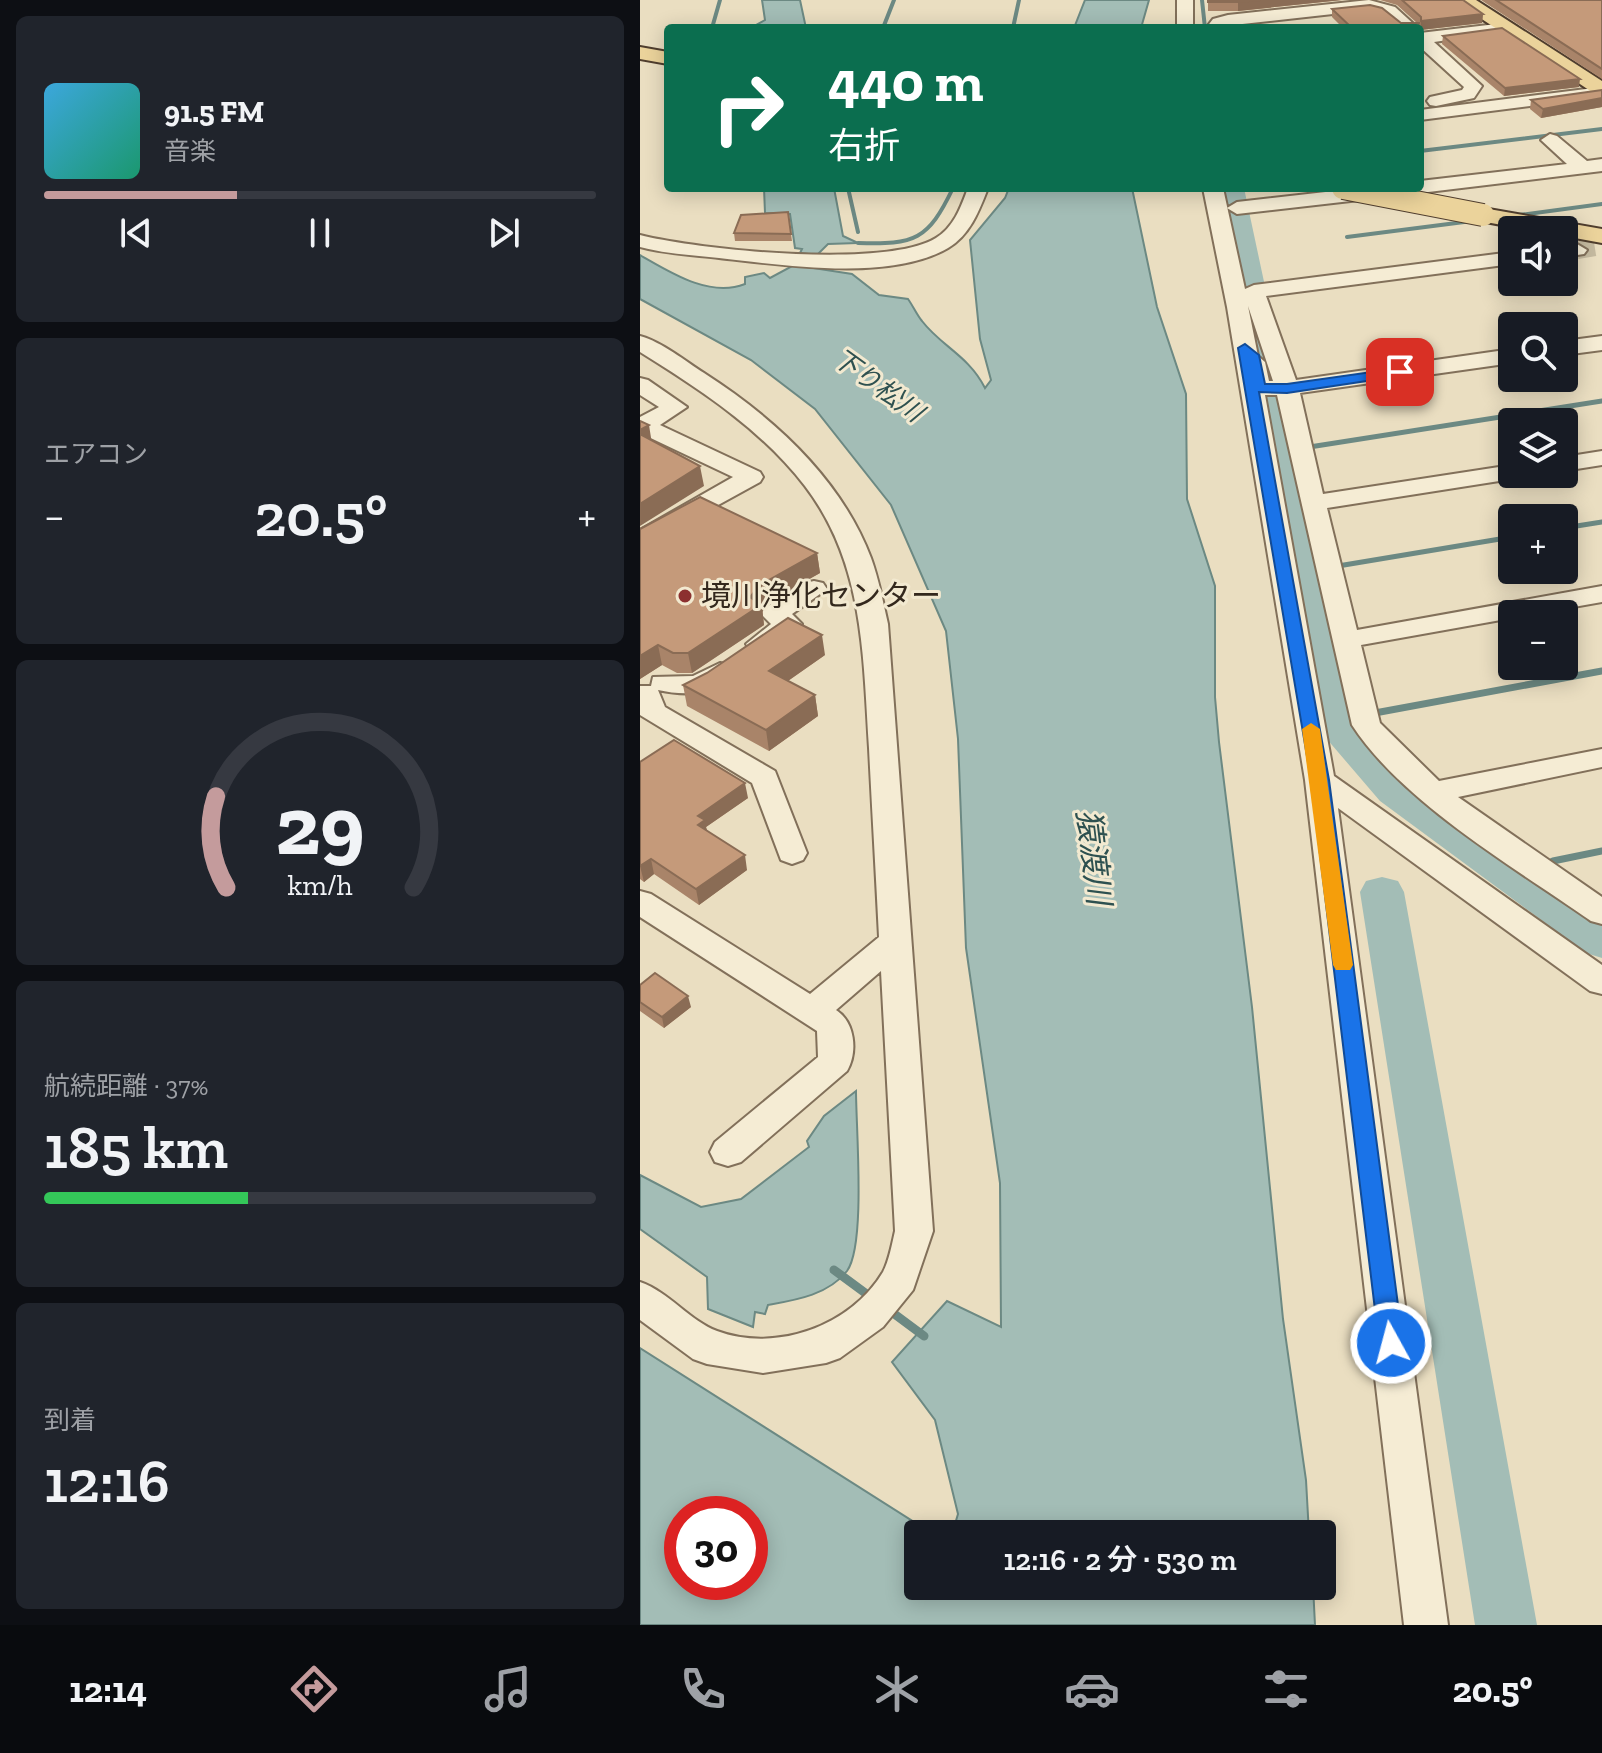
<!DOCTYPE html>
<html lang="ja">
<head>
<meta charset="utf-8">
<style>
  :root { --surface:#171b24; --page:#20242c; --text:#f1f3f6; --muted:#9ea1a6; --line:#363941; --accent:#c49b9c }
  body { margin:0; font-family:"Zilla Slab","Noto Sans JP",serif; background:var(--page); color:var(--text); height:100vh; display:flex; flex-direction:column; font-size:30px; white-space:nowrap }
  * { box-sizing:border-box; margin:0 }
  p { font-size:26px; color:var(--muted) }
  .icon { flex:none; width:44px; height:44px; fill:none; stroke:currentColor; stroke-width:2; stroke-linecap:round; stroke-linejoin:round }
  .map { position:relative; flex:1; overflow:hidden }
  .panel { display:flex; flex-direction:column; gap:16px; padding:16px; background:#0d0f14; width:640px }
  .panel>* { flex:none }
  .guide { position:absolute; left:24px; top:24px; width:760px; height:168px; border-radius:8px; box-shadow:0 4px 20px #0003; background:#0b6e4f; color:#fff; overflow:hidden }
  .controls { position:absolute; left:858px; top:216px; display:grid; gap:16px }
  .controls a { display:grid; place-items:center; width:80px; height:80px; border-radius:8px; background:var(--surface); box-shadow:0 4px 20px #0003; font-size:40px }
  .speed { position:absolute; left:24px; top:1496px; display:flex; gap:16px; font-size:40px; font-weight:700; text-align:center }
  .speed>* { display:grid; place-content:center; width:104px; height:104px; border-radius:50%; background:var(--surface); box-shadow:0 4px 20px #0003; line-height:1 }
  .speed .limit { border:12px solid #d22; background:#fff; color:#111 }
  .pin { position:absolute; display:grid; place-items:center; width:68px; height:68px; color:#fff; margin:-34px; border-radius:16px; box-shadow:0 4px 12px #0006 }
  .me { position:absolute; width:88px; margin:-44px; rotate:353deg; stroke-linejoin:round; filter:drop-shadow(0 0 6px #0008) }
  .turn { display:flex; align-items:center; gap:28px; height:168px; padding:0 32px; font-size:36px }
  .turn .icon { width:104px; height:104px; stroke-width:2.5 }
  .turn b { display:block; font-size:56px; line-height:68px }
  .big { font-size:60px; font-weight:600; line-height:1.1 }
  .panel .card { flex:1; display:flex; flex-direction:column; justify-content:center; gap:12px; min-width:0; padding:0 28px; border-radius:12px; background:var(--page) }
  .panel .dial { align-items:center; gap:0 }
  .dial svg { height:208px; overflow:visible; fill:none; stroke:var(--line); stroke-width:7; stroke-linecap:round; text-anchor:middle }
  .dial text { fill:var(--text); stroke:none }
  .song { display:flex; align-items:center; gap:24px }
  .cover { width:96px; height:96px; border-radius:12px; background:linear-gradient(135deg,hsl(200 70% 55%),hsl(160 70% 35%)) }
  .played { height:8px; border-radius:4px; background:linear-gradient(90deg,var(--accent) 35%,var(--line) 35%) }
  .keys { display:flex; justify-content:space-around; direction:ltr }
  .heat { display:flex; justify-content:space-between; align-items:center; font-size:44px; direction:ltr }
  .charge { height:12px; border-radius:6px; background:linear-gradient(90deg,#34c759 37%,var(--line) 0) }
  .trip { position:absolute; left:264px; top:1520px; width:432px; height:80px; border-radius:8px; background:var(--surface); box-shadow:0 4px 20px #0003; font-weight:600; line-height:80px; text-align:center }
  .tab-bar { display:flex; height:128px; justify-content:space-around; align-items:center; background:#090b0e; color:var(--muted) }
  .tab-bar .icon { width:56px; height:56px }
  .tab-bar .on { color:var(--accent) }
  .tab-bar b { font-size:36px; color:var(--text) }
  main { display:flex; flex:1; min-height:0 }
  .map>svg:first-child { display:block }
  .water { fill:#a3bdb6; stroke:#6c8983; stroke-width:2; fill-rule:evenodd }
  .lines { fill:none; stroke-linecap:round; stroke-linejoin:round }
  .stream-far3 { stroke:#6c8983; stroke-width:4 }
  .stream-far2 { stroke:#6c8983; stroke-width:5 }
  .stream-far1 { stroke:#6c8983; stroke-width:7 }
  .stream { stroke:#6c8983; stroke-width:9 }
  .river { fill:#a3bdb6; fill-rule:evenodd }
  .minor-tunnel { stroke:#c5baa0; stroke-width:18; stroke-dasharray:18 9; stroke-linecap:butt }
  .minor-casing { stroke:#82705a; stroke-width:4 }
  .major-casing { stroke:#503e2e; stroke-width:4 }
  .minor { fill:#f5ecd4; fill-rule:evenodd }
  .major { fill:#ebd39b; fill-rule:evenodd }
  .major-bridge-casing { stroke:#503e2e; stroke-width:24; stroke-linecap:butt }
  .major-bridge { stroke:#ebd39b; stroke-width:22 }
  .wall { fill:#a98469 }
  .shaded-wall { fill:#8a6c55 }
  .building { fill:#c59a7a; stroke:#8a6c55; stroke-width:2 }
  .route { fill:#1a73e8; stroke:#114b97; stroke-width:2 }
  .slow { fill:#f59e0b }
  .poi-dot { fill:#8c302f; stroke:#f2e9d0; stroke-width:3 }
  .labels { text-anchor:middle; stroke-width:6; stroke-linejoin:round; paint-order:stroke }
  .far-water-label { font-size:26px; font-style:italic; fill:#2e5150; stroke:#f2e9d0 }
  .poi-label { font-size:30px; fill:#33281d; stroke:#f2e9d0; text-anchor:start }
  .water-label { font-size:32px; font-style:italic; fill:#2e5150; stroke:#f2e9d0 }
</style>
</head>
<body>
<main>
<section class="panel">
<div class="card">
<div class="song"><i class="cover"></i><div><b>91.5 FM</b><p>音楽</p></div></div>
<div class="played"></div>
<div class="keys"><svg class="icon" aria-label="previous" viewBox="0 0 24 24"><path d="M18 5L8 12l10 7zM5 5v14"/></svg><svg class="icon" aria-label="pause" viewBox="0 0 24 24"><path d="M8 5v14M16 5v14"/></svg><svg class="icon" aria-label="next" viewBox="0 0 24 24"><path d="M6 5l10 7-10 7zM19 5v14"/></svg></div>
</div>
<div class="card"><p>エアコン</p>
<div class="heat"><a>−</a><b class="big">20.5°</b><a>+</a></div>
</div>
<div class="card dial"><svg viewBox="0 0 100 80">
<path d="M14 69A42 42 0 1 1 86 69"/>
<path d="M14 69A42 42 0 0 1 10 34" stroke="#c49b9c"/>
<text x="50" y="56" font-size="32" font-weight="700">29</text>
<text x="50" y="72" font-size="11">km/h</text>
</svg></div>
<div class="card"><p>航続距離 · 37%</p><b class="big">185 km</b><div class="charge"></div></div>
<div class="card"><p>到着</p><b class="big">12:16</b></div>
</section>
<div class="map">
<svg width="962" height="1625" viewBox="0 0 962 1625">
  <rect width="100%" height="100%" fill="#eadec1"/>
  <path class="water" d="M122 0H160L166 28H127L118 24 125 20Z
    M445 0H509L501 28H434Z
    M124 188H194L203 236 218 243 188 244 177 255 160 253 162 249 155 248 150 214 125 213Z
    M369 188H492L517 307 546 394 547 499 575 586V697L579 742 612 1007 643 1319 666 1480 669 1534H312L318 1514 295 1420 252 1362 307 1301 361 1327 360 1183 326 948 318 739 306 631 251 505 175 409 111 360 0 299V255C30 272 69 298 105 284V277L124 273 130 278 154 265 212 274 239 295 268 299C273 306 277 315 282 321 301 346 329 356 345 388L351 380 340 339 330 240 365 198Z
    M216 1091C216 1128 226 1245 207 1271 188 1295 156 1300 128 1305L125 1314 115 1312 113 1327 68 1309 67 1277 0 1229V1175L61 1207 101 1199 169 1147 167 1141 184 1116Z
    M0 1348 293 1534H278V1586H673L675 1625H0ZM42 1514H110V1582H42Z"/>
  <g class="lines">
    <path class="stream-far3" d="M562 0 565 28
      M72 28 80 0
      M243 28 254 0
      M373 28 379 0
      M780 151 962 129
      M208 188 218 232
      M872 216 962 204
      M707 237 832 221
      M218 243C275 245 288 240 313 188"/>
    <path class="stream-far2" d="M644 451 962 401
      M924 528 962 522
      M668 571 872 537"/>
    <path class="stream-far1" d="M697 720 962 671
      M913 861 962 851
      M865 871 875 870"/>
    <path class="stream" d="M194 1270 232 1298
      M249 1310 284 1336"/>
    <path class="river" d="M578 188H604L719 727 770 781 962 919V958L946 953 740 801 680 731Z
      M742 877 758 881 764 892 897 1625H835L720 892 726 881Z"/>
    <path class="minor-tunnel" d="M937 250 962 246"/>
    <g class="minor-casing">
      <path id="minor" d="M537 0H553V28H537Z
        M729 0 755 7 778 28H760L743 13 729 10 566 28 573 19 588 15Z
        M865 23 873 28 871 31 794 42 842 86 834 98 796 106 790 105 787 101 790 97 822 90 824 87 780 47V33Z
        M962 87V97L780 120V110Z
        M910 134 917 136 947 161 962 159V171L780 193 771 188H780V181L927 164 901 140Z
        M328 188H348C339 211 330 235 308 248 250 282 143 265 79 258 52 255 26 254 0 247V235C59 250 246 269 296 238 314 227 321 207 328 188Z
        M563 188H583L605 289 614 285 872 252V264L626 296 656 380 872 349V363L660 393 683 494 872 465V474H883L872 479 687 508 717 630 962 586V602L894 614H872V618L721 645 740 723 799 781 962 749V767L818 797 962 897V924L951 921C875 868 762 802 712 725L637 395H625L694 776 962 965V994L950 991 698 808 808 1625H764L665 780 587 307ZM608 306 633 381H629L625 362 618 356Z
        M721 188H744L747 192 737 198 597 214 587 208 597 202Z
        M937 244 947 250 944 254 924 257V245Z
        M0 336C22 342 45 361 64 373 134 418 201 479 231 558 239 580 243 602 248 624L293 1231 273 1290 243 1327 200 1358 186 1363 123 1373 67 1364 53 1359 0 1320V1282C29 1292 50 1321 77 1331 136 1353 211 1326 243 1272 249 1261 252 1244 255 1231L241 971 196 1010C215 1022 218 1052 207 1071L101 1162 88 1166 75 1162 70 1152 75 1142 178 1057 177 1031 0 917V891L11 894 170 994 239 937C236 874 232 811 229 748 223 655 224 563 165 486 121 429 61 390 0 352Z
        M962 336V350L924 355V341Z
        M0 378 8 380 47 407 20 425 120 472 123 477 120 482 0 548V530L93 477 0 433V417L19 407 0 395Z
        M962 451V465L924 471V457Z
        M174 581 183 583 187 589 152 614 162 624C152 639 129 654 110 650L106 644 131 624 121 614 125 608 165 583Z
        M80 663 90 665 94 671C77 696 45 696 18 690L25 707 135 771 167 853 163 860 152 864 141 860 112 783 0 715V686H11L13 677 53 676Z"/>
    </g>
    <g class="major-casing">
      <path id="major" d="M813 0H836L962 81V96L955 94Z
        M0 47 28 52V64L0 59Z
        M843 208 962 229V243L924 236V230H888L835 220 831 215 835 210Z"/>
    </g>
    <use href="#minor" class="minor"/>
    <use href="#major" class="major"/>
    <g class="major-bridge-casing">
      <path id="major-bridge" d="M703 188 843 215"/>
    </g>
    <use href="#major-bridge" class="major-bridge"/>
  </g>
  <path class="wall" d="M568 0H702L598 11H568Z
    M740 0H823L843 14 842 23 780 30V26L778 24V28H703L692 17V9L761 23H777L757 5Z
    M841 0H962V79Z
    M803 36 939 87 864 96 802 44Z
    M962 90V107L901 118 890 109 891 100Z
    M148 212 152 241H95L94 233Z
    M0 529 177 553 180 573 123 605 122 607 124 625 52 673H37L22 665 0 679Z
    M185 655 148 681 175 695 178 716 129 751 47 706 43 685Z
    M0 762 108 798 66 827 67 830 107 870 59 905 14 874 4 882 0 879Z
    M0 985 51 1007 24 1028 0 1011Z"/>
  <path class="shaded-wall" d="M620 0H702L598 11V2Z
    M843 14 842 23 780 30 781 21Z
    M940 79 939 87 864 96 865 88Z
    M962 98V107L901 118 903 109Z
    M9 425 12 444 0 451V430Z
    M60 466 64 486 0 526V504Z
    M177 553 180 573 123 605 122 607 124 625 52 673 48 653 110 597 120 585Z
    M182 635 185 655 132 692 129 671Z
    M18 645 22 665 0 679V656Z
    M175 695 178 716 129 751 126 730Z
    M105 783 108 798 66 827 68 836 61 840 58 816Z
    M105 855 107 870 59 905 56 889Z
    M11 859 14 874 4 882 0 866Z
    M48 996 51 1007 24 1028 22 1017Z"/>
  <path class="building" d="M568 0H620L598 2H568Z
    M762 0H823L843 14 781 21V17Z
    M856 0H962V69Z
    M730 5 742 8 761 23H779L778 25 756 28H712L692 9Z
    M862 28 940 79 865 88 803 36Z
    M962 90V98L903 109 891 100Z
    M148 212 151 234 94 233 101 215Z
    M0 421 9 425 0 430Z
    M0 434 60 466 0 504Z
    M60 497 177 553 120 585 110 597 121 605 48 653H33L18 645 0 656V529Z
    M148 618 182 635 129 671 175 695 126 730 43 685 67 673Z
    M34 740 105 783 58 816 65 820 58 825 105 855 56 889 11 859 0 866V762Z
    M15 973 48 996 22 1017 0 1002V985Z"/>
  <path class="route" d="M605 344 619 355 625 384H647L760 368 766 372 760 376 647 393 619 392 689 780 763 1343 759 1351 751 1354 742 1351 739 1343 671 780 598 348Z"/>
  <path class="slow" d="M671 723 680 729 713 965 710 970H696L693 965 662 729Z"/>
  <circle class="poi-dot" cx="45" cy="596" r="8"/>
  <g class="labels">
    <g class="far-water-label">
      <text transform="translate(238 385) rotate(36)" y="9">下り松川</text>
    </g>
    <g class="poi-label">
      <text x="61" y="606">境川浄化センター</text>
    </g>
    <g class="water-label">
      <text transform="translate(454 857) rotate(83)" y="11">猿渡川</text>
    </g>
  </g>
</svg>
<div class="controls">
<a><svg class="icon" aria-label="sound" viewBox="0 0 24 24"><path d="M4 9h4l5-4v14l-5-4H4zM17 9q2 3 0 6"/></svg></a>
<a><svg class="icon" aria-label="search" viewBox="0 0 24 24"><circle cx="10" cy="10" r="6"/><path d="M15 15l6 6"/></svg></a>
<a><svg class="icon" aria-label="layers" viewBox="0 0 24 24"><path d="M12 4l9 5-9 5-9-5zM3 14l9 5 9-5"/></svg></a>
<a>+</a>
<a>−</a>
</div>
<div class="speed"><div class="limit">30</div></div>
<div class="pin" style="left:760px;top:372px;background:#d93025"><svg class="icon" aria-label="arrive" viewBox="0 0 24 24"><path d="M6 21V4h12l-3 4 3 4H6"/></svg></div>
<svg class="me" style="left:751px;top:1343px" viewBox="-20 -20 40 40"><circle r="17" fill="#1a73e8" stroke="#fff" stroke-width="3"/><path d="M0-11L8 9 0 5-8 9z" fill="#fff"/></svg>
<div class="trip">12:16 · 2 分 · 530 m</div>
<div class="guide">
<div class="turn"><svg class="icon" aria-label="right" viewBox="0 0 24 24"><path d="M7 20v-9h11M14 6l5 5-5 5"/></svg><div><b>440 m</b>右折</div></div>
</div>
</div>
</main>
<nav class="tab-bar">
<b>12:14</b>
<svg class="icon on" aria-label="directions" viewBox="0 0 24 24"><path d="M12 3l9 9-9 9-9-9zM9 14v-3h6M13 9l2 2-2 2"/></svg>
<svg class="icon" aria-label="music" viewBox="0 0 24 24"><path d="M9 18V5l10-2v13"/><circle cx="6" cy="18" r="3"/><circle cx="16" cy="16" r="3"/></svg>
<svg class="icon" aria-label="phone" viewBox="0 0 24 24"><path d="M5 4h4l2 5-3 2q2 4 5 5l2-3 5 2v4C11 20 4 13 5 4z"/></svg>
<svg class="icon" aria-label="climate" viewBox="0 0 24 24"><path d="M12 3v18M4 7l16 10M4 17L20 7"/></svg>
<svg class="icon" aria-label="car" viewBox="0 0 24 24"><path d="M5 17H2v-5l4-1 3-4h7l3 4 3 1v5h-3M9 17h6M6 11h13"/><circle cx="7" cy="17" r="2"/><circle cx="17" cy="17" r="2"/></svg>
<svg class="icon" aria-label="filters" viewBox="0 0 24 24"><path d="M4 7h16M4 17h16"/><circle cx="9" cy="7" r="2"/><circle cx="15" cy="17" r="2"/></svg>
<b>20.5°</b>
</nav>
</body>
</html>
